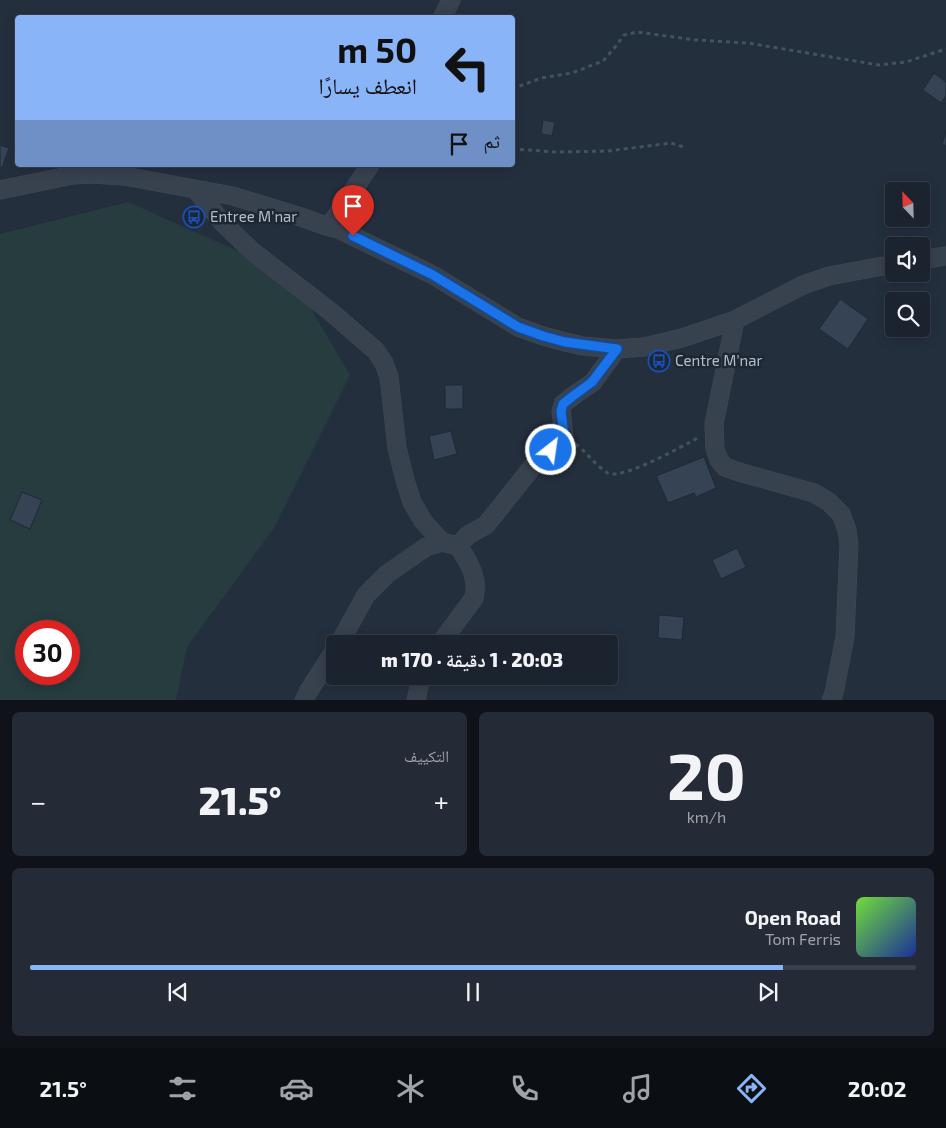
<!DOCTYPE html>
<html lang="ar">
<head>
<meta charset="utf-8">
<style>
  :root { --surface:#1b232e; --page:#242b36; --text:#f1f3f6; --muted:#a0a4aa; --line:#39404a; --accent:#8ab4f8 }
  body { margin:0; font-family:"Exo 2","Noto Naskh Arabic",sans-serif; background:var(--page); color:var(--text); direction:rtl; height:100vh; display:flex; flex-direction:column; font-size:19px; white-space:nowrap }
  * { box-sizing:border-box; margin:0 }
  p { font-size:16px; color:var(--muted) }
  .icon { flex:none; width:28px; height:28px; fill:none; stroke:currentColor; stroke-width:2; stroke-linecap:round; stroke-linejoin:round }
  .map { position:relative; height:700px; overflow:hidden; direction:ltr }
  .drawer { display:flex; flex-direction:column; gap:12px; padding:12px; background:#0f1319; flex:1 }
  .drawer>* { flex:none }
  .banner { position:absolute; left:15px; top:15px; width:500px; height:152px; border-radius:5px; box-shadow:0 2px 12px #0003,0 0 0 1px var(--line); direction:rtl; background:#8ab4f8; color:#111; overflow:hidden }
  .needle { width:32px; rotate:337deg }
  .tools { position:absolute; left:885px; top:182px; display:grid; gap:10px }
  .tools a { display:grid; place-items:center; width:45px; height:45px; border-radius:5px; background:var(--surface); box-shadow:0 2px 12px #0003,0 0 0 1px var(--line); font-size:25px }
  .speed { position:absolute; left:15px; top:620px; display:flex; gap:10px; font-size:25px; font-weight:700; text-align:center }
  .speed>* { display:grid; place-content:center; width:65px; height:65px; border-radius:50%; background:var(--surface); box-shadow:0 2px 12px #0003,0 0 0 1px var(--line); line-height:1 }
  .speed .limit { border:8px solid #d22; background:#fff; color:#111 }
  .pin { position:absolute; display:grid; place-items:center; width:42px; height:42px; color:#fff; margin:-51px -21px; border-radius:50% 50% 50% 0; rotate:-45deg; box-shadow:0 0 5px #0007 }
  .pin .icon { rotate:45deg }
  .me { position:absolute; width:55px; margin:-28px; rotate:30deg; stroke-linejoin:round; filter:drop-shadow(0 0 4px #0008) }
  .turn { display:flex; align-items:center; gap:18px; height:105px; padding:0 15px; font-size:22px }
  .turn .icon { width:65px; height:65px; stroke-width:2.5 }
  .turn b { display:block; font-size:35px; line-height:42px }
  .then { display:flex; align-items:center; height:48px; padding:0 15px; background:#0003; gap:10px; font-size:19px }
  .big { font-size:38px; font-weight:800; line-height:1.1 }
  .drawer .tile { flex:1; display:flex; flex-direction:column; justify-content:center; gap:8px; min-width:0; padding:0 18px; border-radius:8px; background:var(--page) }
  .drawer .dial { align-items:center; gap:0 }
  .dial b { font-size:65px; line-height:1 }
  .song { display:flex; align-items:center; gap:15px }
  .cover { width:60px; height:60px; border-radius:8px; background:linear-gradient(135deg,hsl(100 70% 55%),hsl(230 70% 35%)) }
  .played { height:5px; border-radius:2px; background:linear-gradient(90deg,var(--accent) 85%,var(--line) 85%) }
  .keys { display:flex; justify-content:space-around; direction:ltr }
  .heat { display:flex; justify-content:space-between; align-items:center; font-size:28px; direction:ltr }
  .drawer .tiles { flex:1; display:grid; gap:12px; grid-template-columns:1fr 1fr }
  .tile:last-child { grid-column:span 2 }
  .trip { position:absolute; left:326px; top:635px; width:292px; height:50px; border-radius:5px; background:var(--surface); box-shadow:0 2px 12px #0003,0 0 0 1px var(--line); font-weight:800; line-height:50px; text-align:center; direction:rtl }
  .dock { display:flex; height:80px; justify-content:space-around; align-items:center; background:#0b0e12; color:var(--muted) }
  .dock .icon { width:35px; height:35px }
  .dock .current { color:var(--accent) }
  .dock b { font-size:22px; color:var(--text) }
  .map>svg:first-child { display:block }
  .green { fill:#263c3f; fill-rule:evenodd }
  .building { fill:#364354; stroke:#1f2835 }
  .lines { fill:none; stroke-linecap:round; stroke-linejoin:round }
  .minor-casing { stroke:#414a57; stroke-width:19 }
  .path { stroke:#3f5557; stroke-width:3; stroke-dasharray:4 4; stroke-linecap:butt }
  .minor { stroke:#38414e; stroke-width:18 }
  .route-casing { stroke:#114b97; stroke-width:12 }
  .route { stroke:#1a73e8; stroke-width:9 }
  .labels { text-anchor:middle; stroke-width:5; stroke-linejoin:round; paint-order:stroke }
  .poi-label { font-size:15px; fill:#b4bcc9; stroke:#1d2633; text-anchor:start }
</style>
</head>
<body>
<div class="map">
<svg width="946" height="701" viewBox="0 0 946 701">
  <rect width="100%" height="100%" fill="#242f3e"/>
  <path class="green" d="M128 202 291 275 350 375 274 528 187 647 176 700H0V234ZM26 631H69V674H26Z"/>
  <path class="building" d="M934 73 946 82V96L941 103 923 90Z
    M543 120 555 122 552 136 541 134Z
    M946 130V146L942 145Z
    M0 145 9 148 2 168 0 167Z
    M892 297 912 301H894V317L887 315Z
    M840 299 868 319 848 349 819 329Z
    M445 385H463V409H445Z
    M451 431 457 454 434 460 429 436Z
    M704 457 716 488 696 497 694 493 668 503 656 476Z
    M22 492 42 500 30 529 10 520Z
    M737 548 746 567 721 579 712 560Z
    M659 615 684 617 682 640 658 638Z"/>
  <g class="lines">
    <g class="minor-casing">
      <path id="minor" d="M442 18 451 0
        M195 189 222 222 252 251 331 312 376 351 384 363 389 377 397 448 405 480 412 502 423 521 442 542
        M0 190 73 175 91 174 124 176 233 196 298 216 329 227 338 229 433 275 518 327 543 336 565 342 583 346 617 349 644 347 682 338 735 320 803 285 829 276 894 264
        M329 227 370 165
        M921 260 946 256
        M735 320 714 424 715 449 719 460 725 467 739 472 814 493 829 502 841 514 847 530 849 544 845 637 834 693 831 701
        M339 644 366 595 387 574 426 547 442 542 458 546 468 535 486 525 537 461 561 440 564 435 561 411 563 404 573 396 593 382 617 349
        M440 644 474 598C479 579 469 562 458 546
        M304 701 308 692 335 650
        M416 701 421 676"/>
    </g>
    <path class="path" d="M512 89 541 78 572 73 603 61 616 46 624 35 637 32 696 40 748 43 879 65 906 62 946 49
      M512 149 557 152 608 151 671 143 684 147
      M576 444C586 452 597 467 608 473 623 480 682 446 698 438"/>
    <use href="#minor" class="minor"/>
  </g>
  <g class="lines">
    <g class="route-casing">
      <path id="route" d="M353 236 433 275 518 327 543 336 565 342 617 349 592 382 573 396 563 404 561 411 564 435 562 440 551 450"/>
    </g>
    <use href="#route" class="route"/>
  </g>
  <defs>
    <g id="bus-ring" transform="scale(1.125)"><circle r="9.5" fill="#1d2633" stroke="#1a4fb4" stroke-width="1.5"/><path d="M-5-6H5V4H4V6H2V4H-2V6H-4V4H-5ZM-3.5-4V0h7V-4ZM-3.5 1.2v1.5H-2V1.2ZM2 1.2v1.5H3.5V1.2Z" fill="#1a4fb4"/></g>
  </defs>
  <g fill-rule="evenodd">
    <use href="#bus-ring" x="194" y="217"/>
    <use href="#bus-ring" x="659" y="361"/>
  </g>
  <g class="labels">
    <g class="poi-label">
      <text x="210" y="222">Entree M'nar</text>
      <text x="675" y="366">Centre M'nar</text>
    </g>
  </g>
</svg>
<div class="tools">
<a><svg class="needle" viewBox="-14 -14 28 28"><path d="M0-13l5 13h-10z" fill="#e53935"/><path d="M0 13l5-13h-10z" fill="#a0a4aa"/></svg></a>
<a><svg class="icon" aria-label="sound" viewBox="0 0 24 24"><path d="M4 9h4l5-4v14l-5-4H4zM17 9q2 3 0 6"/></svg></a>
<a><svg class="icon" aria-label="search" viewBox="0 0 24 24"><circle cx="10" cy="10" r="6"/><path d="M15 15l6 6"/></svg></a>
</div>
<div class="speed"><div class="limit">30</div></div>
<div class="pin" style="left:353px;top:236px;background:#d93025"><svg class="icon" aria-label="arrive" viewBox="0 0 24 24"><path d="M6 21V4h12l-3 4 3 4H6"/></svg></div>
<svg class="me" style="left:551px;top:450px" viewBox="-20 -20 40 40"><circle r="17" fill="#1a73e8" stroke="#fff" stroke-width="3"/><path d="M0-11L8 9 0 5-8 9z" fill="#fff"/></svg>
<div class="trip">20:03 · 1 دقيقة · 170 m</div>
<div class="banner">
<div class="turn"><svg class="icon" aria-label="left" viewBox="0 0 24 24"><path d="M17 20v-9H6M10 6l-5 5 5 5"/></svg><div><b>50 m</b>انعطف يسارًا</div></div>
<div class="then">ثم<svg class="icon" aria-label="arrive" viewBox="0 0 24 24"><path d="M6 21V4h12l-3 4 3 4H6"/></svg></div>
</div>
</div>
<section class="drawer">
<div class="tiles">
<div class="tile dial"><b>20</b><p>km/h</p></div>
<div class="tile"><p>التكييف</p>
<div class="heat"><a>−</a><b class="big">21.5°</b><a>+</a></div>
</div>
<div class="tile">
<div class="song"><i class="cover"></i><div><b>Open Road</b><p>Tom Ferris</p></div></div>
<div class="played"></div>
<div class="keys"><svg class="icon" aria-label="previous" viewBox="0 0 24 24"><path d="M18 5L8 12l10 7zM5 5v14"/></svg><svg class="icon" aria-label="pause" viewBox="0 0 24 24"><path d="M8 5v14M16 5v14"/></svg><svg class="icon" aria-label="next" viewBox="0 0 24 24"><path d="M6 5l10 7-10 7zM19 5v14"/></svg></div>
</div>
</div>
</section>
<nav class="dock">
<b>20:02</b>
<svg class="icon current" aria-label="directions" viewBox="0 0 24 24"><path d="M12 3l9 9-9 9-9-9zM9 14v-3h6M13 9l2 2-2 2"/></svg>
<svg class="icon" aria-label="music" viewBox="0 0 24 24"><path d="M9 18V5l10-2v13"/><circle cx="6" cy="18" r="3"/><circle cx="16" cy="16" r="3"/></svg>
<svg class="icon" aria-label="phone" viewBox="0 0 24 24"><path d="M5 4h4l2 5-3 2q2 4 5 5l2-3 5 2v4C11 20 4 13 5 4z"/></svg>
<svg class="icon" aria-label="climate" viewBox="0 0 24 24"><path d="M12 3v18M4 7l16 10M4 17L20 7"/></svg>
<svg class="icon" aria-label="car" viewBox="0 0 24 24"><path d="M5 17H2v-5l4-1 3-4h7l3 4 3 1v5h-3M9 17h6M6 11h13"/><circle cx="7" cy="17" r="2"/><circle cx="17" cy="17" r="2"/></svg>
<svg class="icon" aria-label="filters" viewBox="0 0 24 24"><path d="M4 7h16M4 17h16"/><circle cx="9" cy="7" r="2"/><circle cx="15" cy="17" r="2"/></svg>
<b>21.5°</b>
</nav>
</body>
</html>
